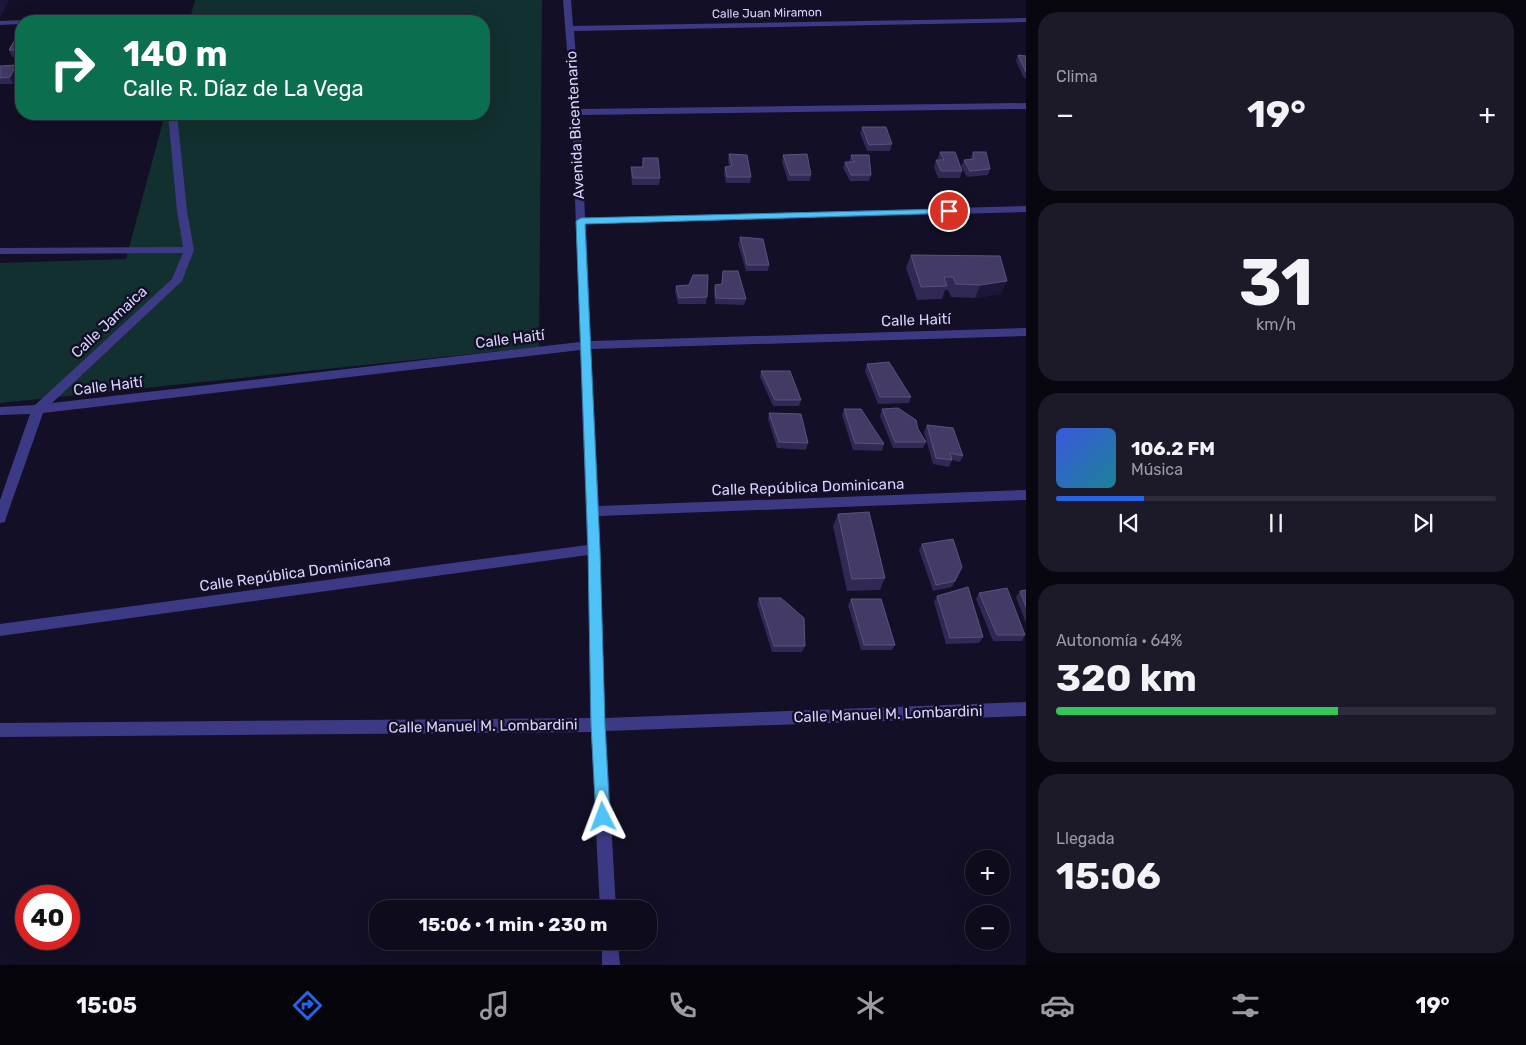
<!DOCTYPE html>
<html lang="es">
<head>
<meta charset="utf-8">
<style>
  :root { --surface:#0e0b1c; --page:#1c1929; --text:#f1f3f6; --muted:#9b9ba3; --line:#2e2b3b; --accent:#2563eb }
  body { margin:0; font-family:Rubik,sans-serif; background:var(--page); color:var(--text); height:100vh; display:flex; flex-direction:column; font-size:19px; white-space:nowrap }
  * { box-sizing:border-box; margin:0 }
  p { font-size:16px; color:var(--muted) }
  .icon { flex:none; width:28px; height:28px; fill:none; stroke:currentColor; stroke-width:2; stroke-linecap:round; stroke-linejoin:round }
  .map { position:relative; flex:1; overflow:hidden }
  .drawer { display:flex; flex-direction:column; gap:12px; padding:12px; background:#08060f; width:500px }
  .drawer>* { flex:none }
  .banner { position:absolute; left:15px; top:15px; width:475px; height:105px; border-radius:20px; box-shadow:0 5px 20px #0002,0 0 0 1px var(--line); background:#0b6e4f; color:#fff; overflow:hidden }
  .tools { position:absolute; left:965px; top:850px; display:grid; gap:10px }
  .tools a { display:grid; place-items:center; width:45px; height:45px; border-radius:50%; background:var(--surface); box-shadow:0 5px 20px #0002,0 0 0 1px var(--line); font-size:25px }
  .speed { position:absolute; left:15px; top:885px; display:flex; gap:10px; font-size:25px; font-weight:700; text-align:center }
  .speed>* { display:grid; place-content:center; width:65px; height:65px; border-radius:50%; background:var(--surface); box-shadow:0 5px 20px #0002,0 0 0 1px var(--line); line-height:1 }
  .speed .limit { border:8px solid #d22; background:#fff; color:#111 }
  .pin { position:absolute; display:grid; place-items:center; width:42px; height:42px; color:#fff; margin:-21px; border:2px solid #fff; border-radius:50%; box-shadow:0 1px 5px #0007 }
  .me { position:absolute; width:55px; margin:-28px; rotate:357deg; stroke-linejoin:round; filter:drop-shadow(0 0 4px #0008) }
  .turn { display:flex; align-items:center; gap:18px; height:105px; padding:0 25px; font-size:22px }
  .turn .icon { width:65px; height:65px; stroke-width:2.5 }
  .turn b { display:block; font-size:35px; line-height:42px }
  .big { font-size:38px; font-weight:700; line-height:1.1 }
  .drawer .widget { flex:1; display:flex; flex-direction:column; justify-content:center; gap:8px; min-width:0; padding:0 18px; border-radius:20px; background:var(--page) }
  .drawer .dial { align-items:center; gap:0 }
  .dial b { font-size:65px; line-height:1 }
  .song { display:flex; align-items:center; gap:15px }
  .cover { width:60px; height:60px; border-radius:8px; background:linear-gradient(135deg,hsl(230 70% 55%),hsl(190 70% 35%)) }
  .played { height:5px; border-radius:2px; background:linear-gradient(90deg,var(--accent) 20%,var(--line) 20%) }
  .keys { display:flex; justify-content:space-around; direction:ltr }
  .heat { display:flex; justify-content:space-between; align-items:center; font-size:28px; direction:ltr }
  .charge { height:8px; border-radius:4px; background:linear-gradient(90deg,#34c759 64%,var(--line) 0) }
  .trip { position:absolute; left:369px; top:900px; width:288px; height:50px; border-radius:20px; background:var(--surface); box-shadow:0 5px 20px #0002,0 0 0 1px var(--line); font-weight:700; line-height:50px; text-align:center }
  .menu { display:flex; height:80px; justify-content:space-around; align-items:center; background:#06040b; color:var(--muted) }
  .menu .icon { width:35px; height:35px }
  .menu .selected { color:var(--accent) }
  .menu b { font-size:22px; color:var(--text) }
  main { display:flex; flex:1; min-height:0 }
  .map>svg:first-child { display:block }
  .green { fill:#12302f }
  .lines { fill:none; stroke-linecap:round; stroke-linejoin:round }
  .minor { fill:#3d3a85; fill-rule:evenodd }
  .wall { fill:#312854 }
  .shaded-wall { fill:#1d163a }
  .building { fill:#433a66; stroke:#5a527e }
  .route { fill:#4fc3f7; stroke:#337fa1 }
  .labels { text-anchor:middle; stroke-width:5; stroke-linejoin:round; paint-order:stroke }
  .far-street-label { font-size:12px; fill:#d9d4ff; stroke:#130f26 }
  .street-label { font-size:15px; fill:#d9d4ff; stroke:#130f26 }
</style>
</head>
<body>
<main>
<div class="map">
<svg width="1026" height="965" viewBox="0 0 1026 965">
  <rect width="100%" height="100%" fill="#130f26"/>
  <path class="green" d="M195 0H542L539 347 0 403V263L126 259 165 114H484V21H189Z"/>
  <g class="lines">
    <path class="minor" d="M563 0H571L573 26 1026 18V22L574 31 580 109 1026 103V109L581 115 585 218 1026 206V212L586 224 591 341 1026 328V336L591 349 599 506 1026 490V500L599 516 605 718 1026 702V716L606 731 616 909H600L591 732 0 737V723L590 718 588 555 0 636V624L587 545 580 350 43 413 6 518 5 522 0 523V500L30 414 0 415V407L35 405 172 279 183 253 0 254V248L183 247 177 211 168 114H177L187 211 194 250 182 281 52 403 580 342 572 112Z
      M24 20 21 21V24L0 25V21Z
      M602 941H618L620 965H602Z"/>
  </g>
  <path class="wall" d="M21 35V57H12L9 50Z
    M1018 55 1026 56V78H1024L1016 61Z
    M0 66 19 72 13 84H0Z
    M862 127 892 144 890 151H867L860 133Z
    M940 152 962 171 960 178H938L934 167 936 160H939L938 158Z
    M973 152 990 169 988 175 967 177 961 166 964 160H970Z
    M729 154 751 177 750 183H726L724 173 725 167 729 166 728 160Z
    M783 155 811 175 810 181H788L782 162Z
    M851 155 871 175 869 181H850L843 168 845 162H849Z
    M643 158 660 178 659 185H632L631 174V167H642Z
    M740 237 769 265 768 271H746L738 244Z
    M911 255 1001 294 975 298 951 297 948 290H945L942 299 917 300 906 268Z
    M723 271 746 299 744 305 715 304 714 291 715 285 721 284Z
    M676 286 707 297 706 304H678L675 292Z
    M867 364 911 397 909 403 878 404 865 371Z
    M761 371 801 400 799 406H773L760 377Z
    M844 409 884 444 882 451 853 450 842 415Z
    M882 409 918 429 926 442 923 448H893L880 416Z
    M769 413 808 443 806 450 777 448 768 419Z
    M927 425 963 456 960 462 952 460 949 467 933 464 924 432Z
    M838 514 885 578 880 590 847 591 833 526Z
    M922 544 955 581 952 587 933 591 919 550Z
    M1026 590V623L1016 597 1020 591Z
    M979 593 1025 635 1022 641H993L976 599Z
    M937 596 983 637 979 643 946 644 934 602Z
    M759 598 805 646 802 652H772L757 604Z
    M851 599 895 645 892 650H861L848 605Z"/>
  <path class="shaded-wall" d="M0 0H9L0 18Z
    M16 65 19 72 13 84 10 77Z
    M1007 281 1001 294 975 298 980 285Z"/>
  <path class="building" d="M21 35V50H9L17 36Z
    M1018 55 1026 56V72Z
    M16 65 10 77 0 78V66Z
    M862 127H886L892 144 869 145Z
    M940 152H955L962 171H941L936 160H944Z
    M973 152H986L990 169 970 171 964 160 974 159Z
    M729 154 747 155 751 177H727L725 167 732 166Z
    M807 154 811 175H790L783 155Z
    M851 155H869L871 175H851L845 162H854Z
    M643 158H658L660 178H633L631 167H643Z
    M740 237 763 239 769 265H747Z
    M911 255 1000 256 1007 281 980 285 956 284 953 277H944L947 286 921 287Z
    M723 271H738L746 299 716 298 715 285 722 284Z
    M693 275H708L707 297 679 298 676 286 689 285Z
    M889 362 911 397H880L867 364Z
    M761 371H790L801 400H775Z
    M898 408 916 420 918 429 926 442H895L882 409Z
    M844 409H861L884 444 855 443Z
    M769 413 801 414 808 443 779 442Z
    M927 425 953 428 963 456 950 453 952 460 936 458Z
    M869 512 885 578 852 579 838 514Z
    M953 539 962 567 955 581 936 585 922 544Z
    M968 587 983 637 950 638 937 596Z
    M1007 588 1025 635H997L979 593Z
    M1026 590V607L1020 591Z
    M759 598H781L804 618 805 646H774Z
    M851 599H881L895 645H864Z"/>
  <path class="route" d="M949 209H952V213L585 224 600 549 605 725 610 817 608 822 603 824 598 822 596 817 591 725 588 549 576 221 581 218Z"/>
  <g class="labels">
    <g class="far-street-label">
      <text transform="translate(767 13) rotate(-1)" y="4">Calle Juan Miramon</text>
    </g>
    <g class="street-label">
      <text transform="translate(575 125) rotate(-93)" y="5">Avenida Bicentenario</text>
      <text transform="translate(916 320) rotate(-2)" y="5">Calle Haití</text>
      <text transform="translate(109 322) rotate(-43)" y="5">Calle Jamaica</text>
      <text transform="translate(510 339) rotate(-7)" y="5">Calle Haití</text>
      <text transform="translate(108 386) rotate(-7)" y="5">Calle Haití</text>
      <text transform="translate(808 487) rotate(-2)" y="5">Calle República Dominicana</text>
      <text transform="translate(295 573) rotate(-8)" y="5">Calle República Dominicana</text>
      <text transform="translate(888 714) rotate(-2)" y="5">Calle Manuel M. Lombardini</text>
      <text transform="translate(483 726) rotate(-1)" y="5">Calle Manuel M. Lombardini</text>
    </g>
  </g>
</svg>
<div class="tools">
<a>+</a>
<a>−</a>
</div>
<div class="speed"><div class="limit">40</div></div>
<div class="pin" style="left:949px;top:211px;background:#d93025"><svg class="icon" aria-label="arrive" viewBox="0 0 24 24"><path d="M6 21V4h12l-3 4 3 4H6"/></svg></div>
<svg class="me" style="left:603px;top:817px" viewBox="-20 -20 40 40"><path d="M0-17L14 15 0 8-14 15z" fill="#4fc3f7" stroke="#fff" stroke-width="4"/></svg>
<div class="trip">15:06 · 1 min · 230 m</div>
<div class="banner">
<div class="turn"><svg class="icon" aria-label="right" viewBox="0 0 24 24"><path d="M7 20v-9h11M14 6l5 5-5 5"/></svg><div><b>140 m</b>Calle R. Díaz de La Vega</div></div>
</div>
</div>
<section class="drawer">
<div class="widget"><p>Clima</p>
<div class="heat"><a>−</a><b class="big">19°</b><a>+</a></div>
</div>
<div class="widget dial"><b>31</b><p>km/h</p></div>
<div class="widget">
<div class="song"><i class="cover"></i><div><b>106.2 FM</b><p>Música</p></div></div>
<div class="played"></div>
<div class="keys"><svg class="icon" aria-label="previous" viewBox="0 0 24 24"><path d="M18 5L8 12l10 7zM5 5v14"/></svg><svg class="icon" aria-label="pause" viewBox="0 0 24 24"><path d="M8 5v14M16 5v14"/></svg><svg class="icon" aria-label="next" viewBox="0 0 24 24"><path d="M6 5l10 7-10 7zM19 5v14"/></svg></div>
</div>
<div class="widget"><p>Autonomía · 64%</p><b class="big">320 km</b><div class="charge"></div></div>
<div class="widget"><p>Llegada</p><b class="big">15:06</b></div>
</section>
</main>
<nav class="menu">
<b>15:05</b>
<svg class="icon selected" aria-label="directions" viewBox="0 0 24 24"><path d="M12 3l9 9-9 9-9-9zM9 14v-3h6M13 9l2 2-2 2"/></svg>
<svg class="icon" aria-label="music" viewBox="0 0 24 24"><path d="M9 18V5l10-2v13"/><circle cx="6" cy="18" r="3"/><circle cx="16" cy="16" r="3"/></svg>
<svg class="icon" aria-label="phone" viewBox="0 0 24 24"><path d="M5 4h4l2 5-3 2q2 4 5 5l2-3 5 2v4C11 20 4 13 5 4z"/></svg>
<svg class="icon" aria-label="climate" viewBox="0 0 24 24"><path d="M12 3v18M4 7l16 10M4 17L20 7"/></svg>
<svg class="icon" aria-label="car" viewBox="0 0 24 24"><path d="M5 17H2v-5l4-1 3-4h7l3 4 3 1v5h-3M9 17h6M6 11h13"/><circle cx="7" cy="17" r="2"/><circle cx="17" cy="17" r="2"/></svg>
<svg class="icon" aria-label="filters" viewBox="0 0 24 24"><path d="M4 7h16M4 17h16"/><circle cx="9" cy="7" r="2"/><circle cx="15" cy="17" r="2"/></svg>
<b>19°</b>
</nav>
</body>
</html>
